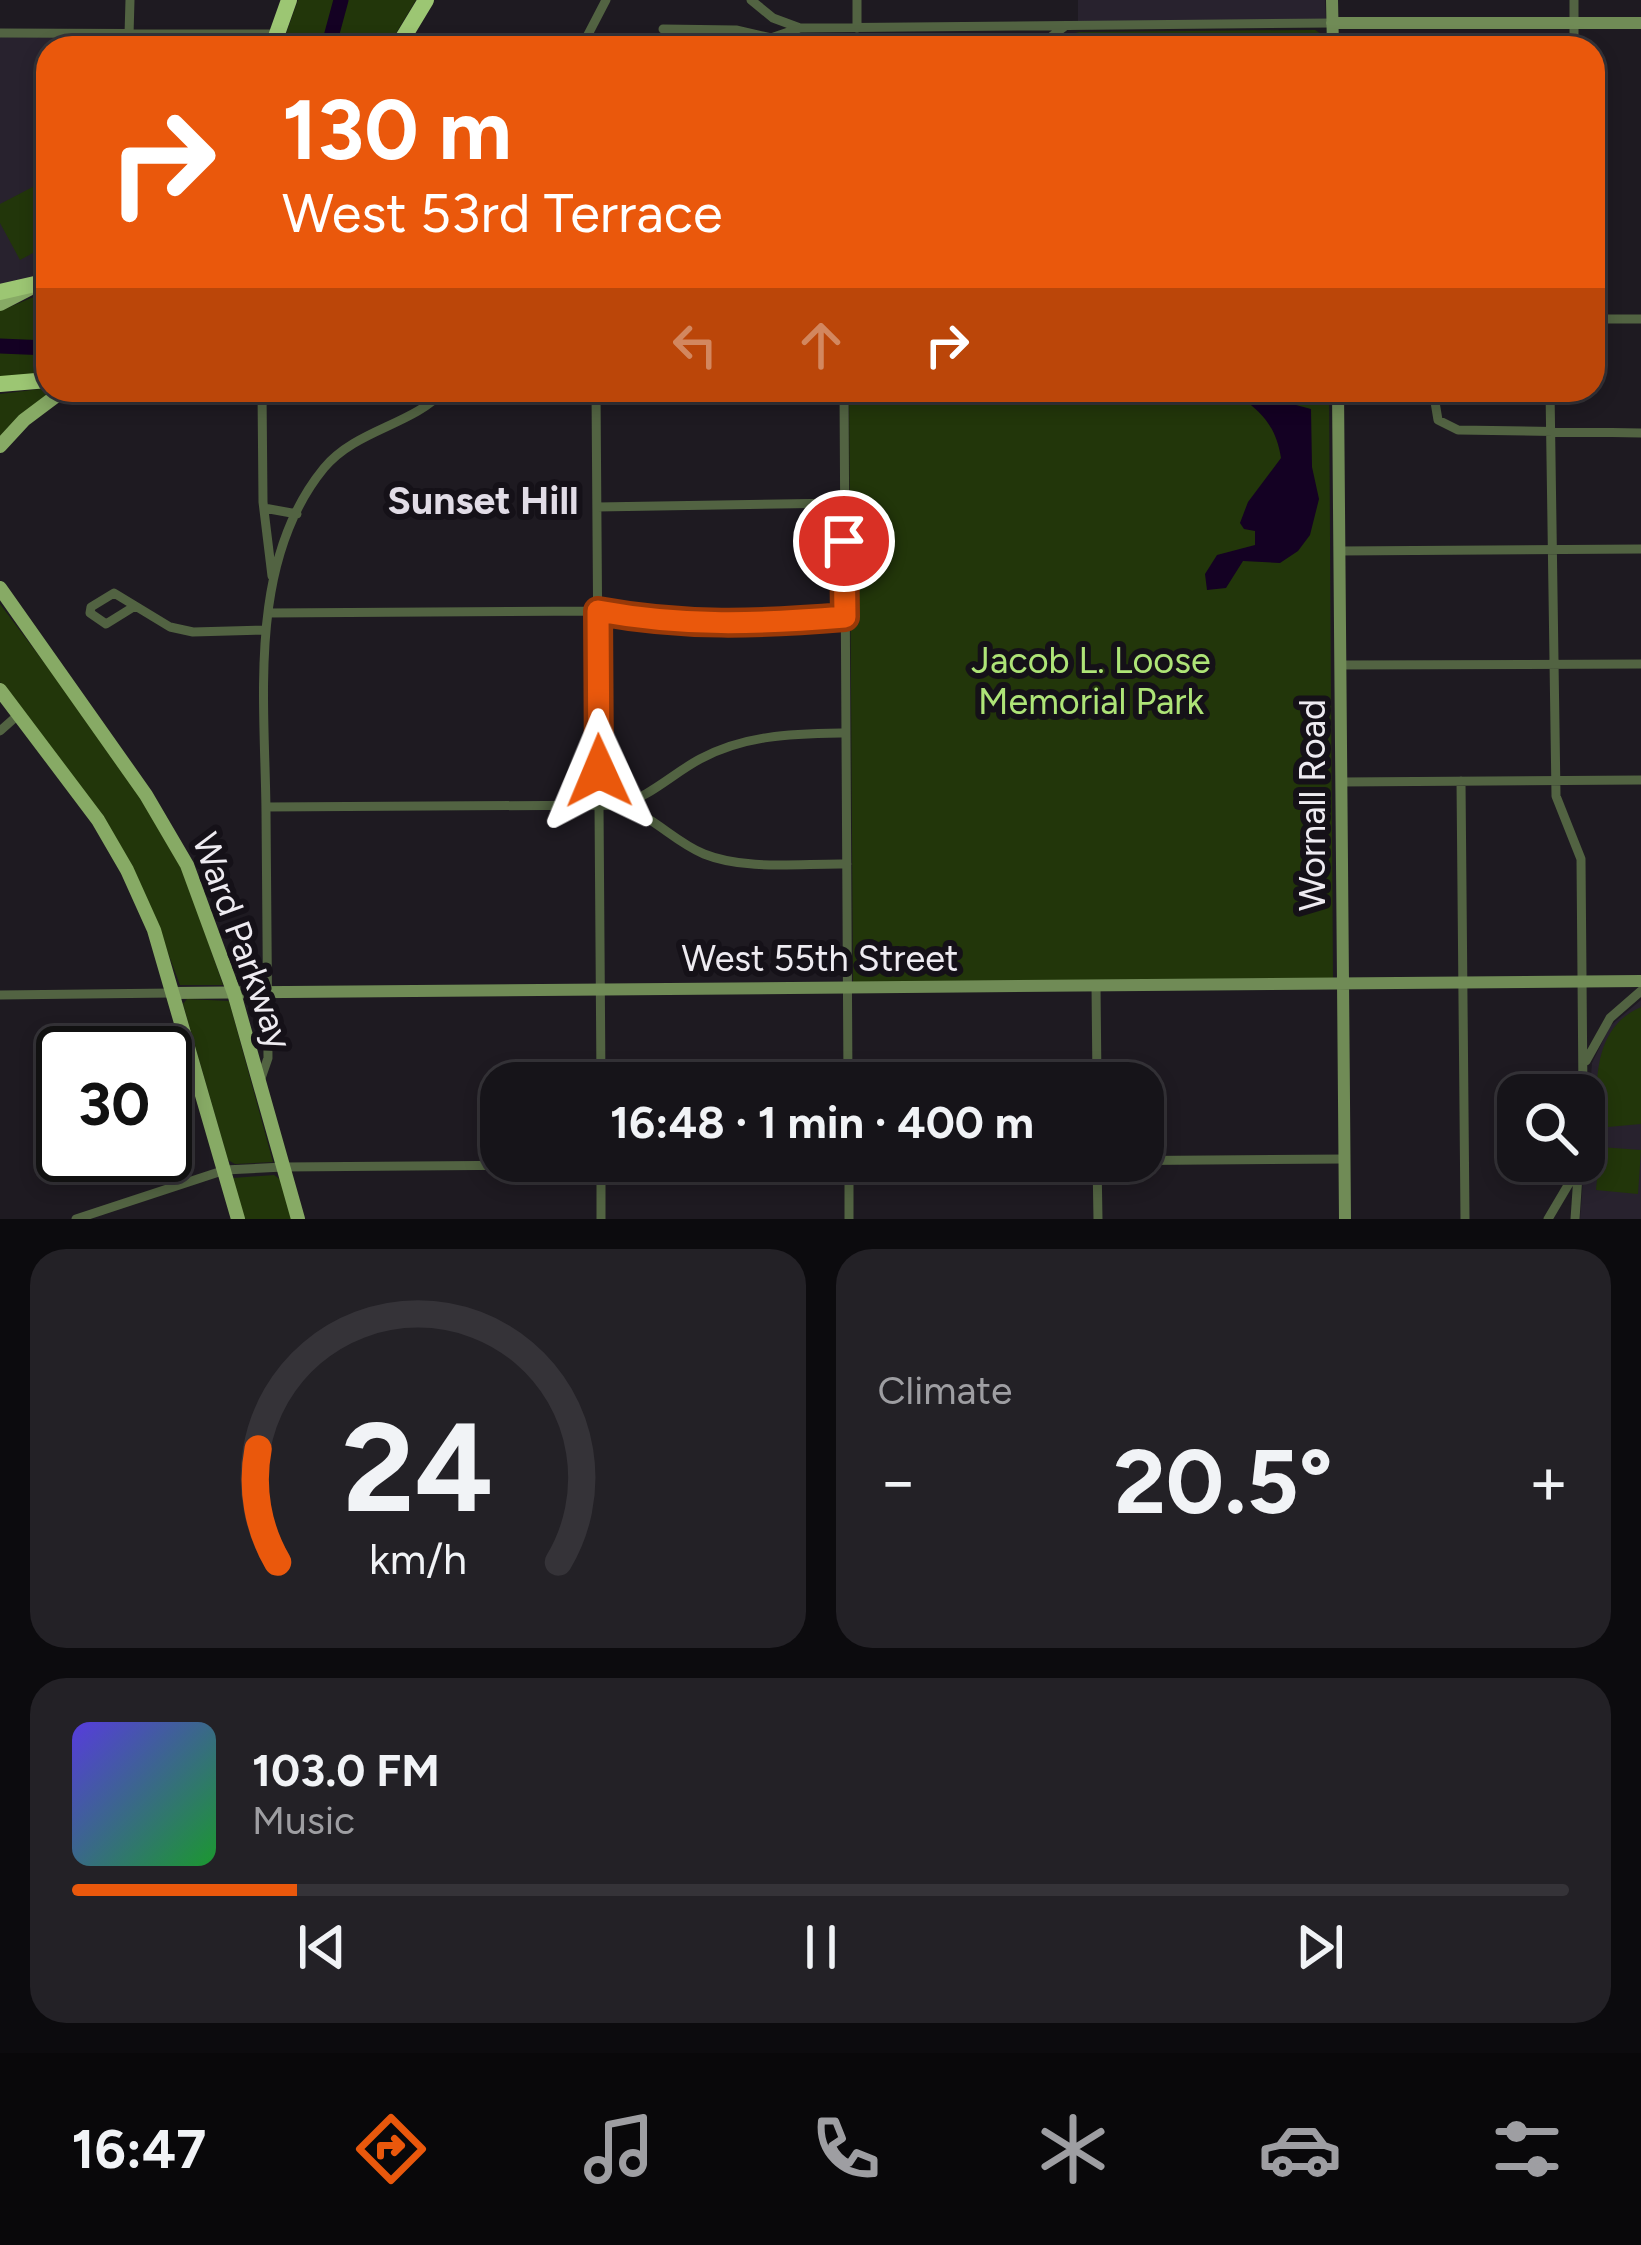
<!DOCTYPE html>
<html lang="en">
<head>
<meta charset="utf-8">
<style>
  :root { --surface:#161419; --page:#232126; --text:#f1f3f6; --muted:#9e9ea2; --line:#353338; --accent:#ea580c }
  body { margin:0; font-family:Figtree,sans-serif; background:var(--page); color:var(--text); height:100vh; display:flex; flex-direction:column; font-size:45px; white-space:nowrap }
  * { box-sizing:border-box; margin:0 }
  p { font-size:39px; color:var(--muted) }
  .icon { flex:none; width:66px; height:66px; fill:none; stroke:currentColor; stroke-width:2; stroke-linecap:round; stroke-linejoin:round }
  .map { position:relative; height:1219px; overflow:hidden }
  .panel { display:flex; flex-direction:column; gap:30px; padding:30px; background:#0c0b0e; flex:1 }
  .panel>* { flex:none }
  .guide { position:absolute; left:36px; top:36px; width:1569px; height:366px; border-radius:36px; box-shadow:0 6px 18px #0003,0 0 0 3px var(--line); background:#ea580c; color:#fff; overflow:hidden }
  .buttons { position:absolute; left:1497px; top:1074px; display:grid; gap:24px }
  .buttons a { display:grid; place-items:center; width:108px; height:108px; border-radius:24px; background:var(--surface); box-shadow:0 6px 18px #0003,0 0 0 3px var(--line); font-size:60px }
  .speed { position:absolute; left:36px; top:1026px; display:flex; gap:24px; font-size:60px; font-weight:700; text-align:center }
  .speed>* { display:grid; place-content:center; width:156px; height:156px; border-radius:50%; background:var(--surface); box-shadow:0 6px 18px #0003,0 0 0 3px var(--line); line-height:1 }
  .speed .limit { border:6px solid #111; border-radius:18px; background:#fff; color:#111 }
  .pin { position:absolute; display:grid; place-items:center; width:102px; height:102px; color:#fff; margin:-51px; border:6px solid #fff; border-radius:50%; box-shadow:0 3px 12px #0007 }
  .me { position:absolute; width:132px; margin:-66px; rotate:359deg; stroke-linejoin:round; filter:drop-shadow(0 0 9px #0008) }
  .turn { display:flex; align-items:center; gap:42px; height:252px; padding:0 48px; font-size:54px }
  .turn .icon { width:156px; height:156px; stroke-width:2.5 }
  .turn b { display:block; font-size:84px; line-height:102px }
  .lanes { display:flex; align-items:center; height:114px; padding:0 48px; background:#0003; justify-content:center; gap:60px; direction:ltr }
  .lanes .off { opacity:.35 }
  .big { font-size:90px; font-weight:700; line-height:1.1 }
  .panel .tile { flex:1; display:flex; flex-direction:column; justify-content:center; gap:18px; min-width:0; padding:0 42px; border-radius:36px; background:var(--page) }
  .panel .dial { align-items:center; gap:0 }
  .dial svg { height:312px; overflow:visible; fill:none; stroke:var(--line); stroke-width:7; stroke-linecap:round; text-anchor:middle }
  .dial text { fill:var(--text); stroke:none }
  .song { display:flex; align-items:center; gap:36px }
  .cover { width:144px; height:144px; border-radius:18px; background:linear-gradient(135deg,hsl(250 70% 55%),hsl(130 70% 35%)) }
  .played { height:12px; border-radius:6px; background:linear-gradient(90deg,var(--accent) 15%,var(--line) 15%) }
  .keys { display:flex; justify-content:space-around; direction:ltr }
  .heat { display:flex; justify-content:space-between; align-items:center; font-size:66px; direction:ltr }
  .panel .tiles { flex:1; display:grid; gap:30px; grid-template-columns:1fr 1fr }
  .tile:last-child { grid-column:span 2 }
  .trip { position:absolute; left:480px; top:1062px; width:684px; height:120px; border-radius:36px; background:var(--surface); box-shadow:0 6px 18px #0003,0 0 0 3px var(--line); font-weight:700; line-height:120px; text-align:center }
  .menu { display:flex; height:192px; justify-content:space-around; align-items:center; background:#09080a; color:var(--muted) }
  .menu .icon { width:84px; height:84px }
  .menu .current { color:var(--accent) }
  .menu b { font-size:54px; color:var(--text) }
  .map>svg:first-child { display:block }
  .built { fill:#28222e }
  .green { fill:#22360a }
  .water { fill:#140123 }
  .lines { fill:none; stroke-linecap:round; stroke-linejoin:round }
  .river { stroke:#140123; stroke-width:15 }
  .street { stroke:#526342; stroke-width:9 }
  .secondary { stroke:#708b56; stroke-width:12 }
  .primary { stroke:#87aa65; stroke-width:14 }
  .highway { stroke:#9cc673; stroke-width:16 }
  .route-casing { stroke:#983908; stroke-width:30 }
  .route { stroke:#ea580c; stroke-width:21 }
  .labels { text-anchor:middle; stroke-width:12; stroke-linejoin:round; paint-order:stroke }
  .park-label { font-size:36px; fill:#aee477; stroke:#151118 }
  .street-label { font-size:36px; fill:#eeebf1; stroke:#151118 }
  .neighbourhood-label { font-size:39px; font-weight:bold; fill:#e1dce6; stroke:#151118 }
</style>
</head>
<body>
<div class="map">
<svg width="1641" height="1219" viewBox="0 0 1641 1219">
  <rect width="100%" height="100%" fill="#1e1a21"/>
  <path class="built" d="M1078 0H1325L1326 20 1078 23Z
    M0 32 270 37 267 48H48V281L0 292Z
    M1641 1000V1219H1580L1592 1063 1610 1026Z"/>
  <path class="green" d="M298 0H416L387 48H281Z
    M1315 30 1323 35 1325 48H1042L1058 37 1079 32Z
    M48 179V245L20 260 0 223V204Z
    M48 291V376L0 380V311Z
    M48 388 57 390 0 438V394Z
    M849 390H1329L1333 978 853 982Z
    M0 604 122 766 182 867 223 985H180L164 942 102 818 0 682Z
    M187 999 229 1001 273 1162 235 1164 228 1160 183 1004Z
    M1641 1007V1124L1597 1128C1596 1083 1592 1028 1641 1007Z
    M1600 1147 1641 1150 1638 1194 1596 1190Z
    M274 1175 281 1180 292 1219H244L233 1178Z"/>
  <path class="water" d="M1240 390 1311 409 1312 467 1319 499 1310 535 1298 551 1280 563 1243 561 1226 588 1207 590 1205 574 1217 555 1255 545V531L1244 529 1240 523 1248 502 1281 458C1276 427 1263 413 1238 395Z"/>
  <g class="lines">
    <path class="river" d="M328 48 341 0
      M0 346 48 348"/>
    <path class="street" d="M751 0 773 18 800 28
      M857 0V28
      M1574 0V48
      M663 29 736 30 771 38 800 28 1332 23
      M0 33 278 34
      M129 35 130 0
      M581 48 606 0
      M1036 48 1064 27
      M1593 319H1641
      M262 390 263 502 272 576
      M596 390 601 1083
      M844 390 848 1083
      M1433 390 1438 420 1458 430 1641 433
      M1550 390 1556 796 1581 859 1583 1095
      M597 507 844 503
      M264 508 297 514
      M1340 551 1641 549
      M135 606 106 624 90 613 91 607 114 593 170 627 193 632 266 630
      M268 613 598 611 709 626 845 617
      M1341 665 1641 664
      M0 731 18 715
      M1461 781 1465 1219
      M1342 782 1641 780
      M621 806C654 816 673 841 704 854 746 871 802 863 847 864
      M266 807 619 805C650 797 672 774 700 759 747 734 794 734 846 733
      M1096 985 1097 1083
      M0 995 173 993
      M1586 1061 1610 1018 1641 991
      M259 1084 268 1058C267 976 267 894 266 812 265 700 247 562 324 468 357 429 411 426 445 390
      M601 1161V1219
      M849 1161V1219
      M1097 1161 1098 1219
      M76 1219 225 1170 283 1167 1344 1159
      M1548 1219 1574 1175
      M1575 1219 1579 1161"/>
    <path class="secondary" d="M1332 0 1333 48
      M1332 23H1641
      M1338 390 1345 1219
      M173 993 1641 981"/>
    <path class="primary" d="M0 304 29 289
      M0 446 24 420 64 390
      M0 588 146 795 187 865 234 993 298 1219
      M0 690 98 820 127 870 154 930 238 1219"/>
    <path class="highway" d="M272 48 289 0
      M397 48 426 0
      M0 292 48 281
      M0 384 48 380"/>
  </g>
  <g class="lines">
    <g class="route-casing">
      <path id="route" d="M599 771 598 611C685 627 758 624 845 617L844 541"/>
    </g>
    <use href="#route" class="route"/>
  </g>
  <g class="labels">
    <g class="park-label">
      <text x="1091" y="673">Jacob L. Loose<tspan x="1091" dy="41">Memorial Park</tspan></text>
    </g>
    <g class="street-label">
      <text transform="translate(1312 805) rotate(-90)" y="13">Wornall Road</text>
      <text transform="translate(243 941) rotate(70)" y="13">Ward Parkway</text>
      <text x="820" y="971">West 55th Street</text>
    </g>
    <g class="neighbourhood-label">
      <text x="483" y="514">Sunset Hill</text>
    </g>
  </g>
</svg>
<div class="buttons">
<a><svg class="icon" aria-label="search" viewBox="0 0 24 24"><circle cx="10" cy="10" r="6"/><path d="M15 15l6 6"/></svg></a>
</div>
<div class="speed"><div class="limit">30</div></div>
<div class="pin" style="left:844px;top:541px;background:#d93025"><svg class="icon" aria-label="arrive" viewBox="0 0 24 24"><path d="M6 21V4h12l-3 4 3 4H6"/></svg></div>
<svg class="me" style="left:599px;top:771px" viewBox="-20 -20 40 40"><path d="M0-17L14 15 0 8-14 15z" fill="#ea580c" stroke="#fff" stroke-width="4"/></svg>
<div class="trip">16:48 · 1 min · 400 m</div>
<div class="guide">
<div class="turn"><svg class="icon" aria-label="right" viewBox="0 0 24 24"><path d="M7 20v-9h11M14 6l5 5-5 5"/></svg><div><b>130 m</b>West 53rd Terrace</div></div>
<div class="lanes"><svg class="icon off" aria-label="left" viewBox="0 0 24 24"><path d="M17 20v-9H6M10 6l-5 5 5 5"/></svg><svg class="icon off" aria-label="ahead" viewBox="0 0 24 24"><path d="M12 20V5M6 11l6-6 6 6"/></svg><svg class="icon" aria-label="right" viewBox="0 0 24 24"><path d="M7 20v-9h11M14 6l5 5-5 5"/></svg></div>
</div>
</div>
<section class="panel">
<div class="tiles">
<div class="tile dial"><svg viewBox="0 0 100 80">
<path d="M14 69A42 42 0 1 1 86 69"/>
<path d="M14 69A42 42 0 0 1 9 40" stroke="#ea580c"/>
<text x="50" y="56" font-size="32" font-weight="700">24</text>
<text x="50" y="72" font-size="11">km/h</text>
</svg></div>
<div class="tile"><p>Climate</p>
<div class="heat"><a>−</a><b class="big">20.5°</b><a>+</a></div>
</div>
<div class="tile">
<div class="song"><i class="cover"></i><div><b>103.0 FM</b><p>Music</p></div></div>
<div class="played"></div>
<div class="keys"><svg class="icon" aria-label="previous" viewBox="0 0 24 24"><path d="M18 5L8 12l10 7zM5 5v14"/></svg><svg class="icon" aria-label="pause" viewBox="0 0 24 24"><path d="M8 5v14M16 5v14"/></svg><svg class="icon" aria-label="next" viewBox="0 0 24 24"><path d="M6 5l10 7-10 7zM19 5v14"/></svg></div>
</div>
</div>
</section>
<nav class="menu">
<b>16:47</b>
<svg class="icon current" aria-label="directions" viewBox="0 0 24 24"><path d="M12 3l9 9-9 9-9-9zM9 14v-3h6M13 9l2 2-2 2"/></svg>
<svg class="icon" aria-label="music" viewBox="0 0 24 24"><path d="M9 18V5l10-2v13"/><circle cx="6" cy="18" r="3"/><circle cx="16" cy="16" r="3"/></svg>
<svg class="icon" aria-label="phone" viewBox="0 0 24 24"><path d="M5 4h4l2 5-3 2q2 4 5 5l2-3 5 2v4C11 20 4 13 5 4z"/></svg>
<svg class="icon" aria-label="climate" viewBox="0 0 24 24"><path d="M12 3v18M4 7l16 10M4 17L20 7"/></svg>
<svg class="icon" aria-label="car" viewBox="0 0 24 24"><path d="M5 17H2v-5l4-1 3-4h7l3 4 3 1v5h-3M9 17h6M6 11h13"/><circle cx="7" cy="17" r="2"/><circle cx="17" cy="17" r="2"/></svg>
<svg class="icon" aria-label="filters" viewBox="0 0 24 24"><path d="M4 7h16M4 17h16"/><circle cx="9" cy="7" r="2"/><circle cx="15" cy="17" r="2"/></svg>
</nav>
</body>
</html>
